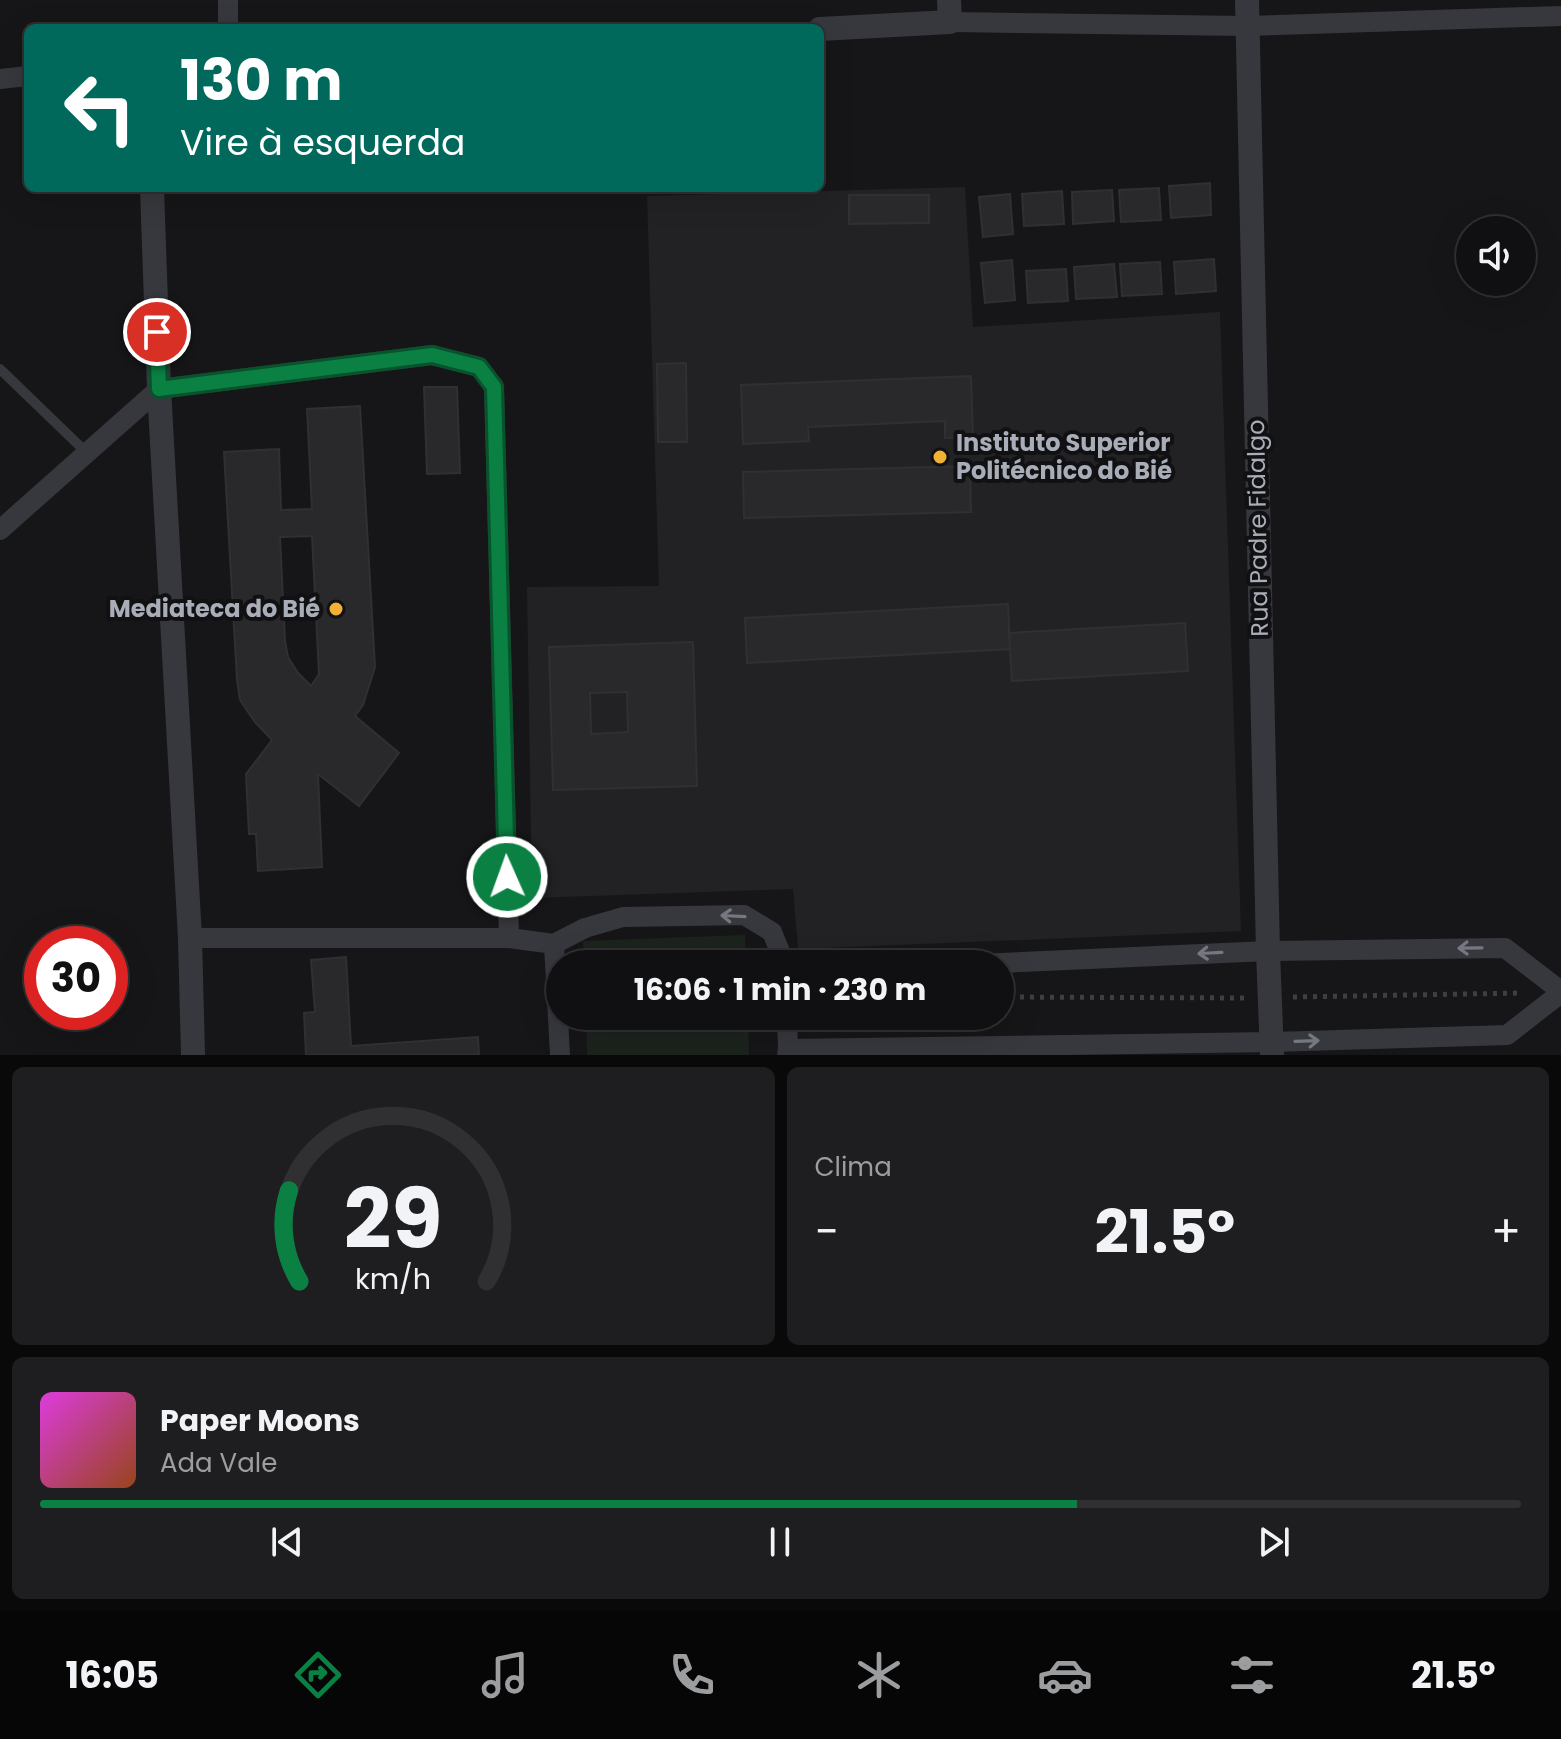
<!DOCTYPE html>
<html lang="pt">
<head>
<meta charset="utf-8">
<style>
  :root { --surface:#101012; --page:#1e1e20; --text:#f1f3f6; --muted:#9c9d9f; --line:#303032; --accent:#0b8043 }
  body { margin:0; font-family:Poppins,sans-serif; background:var(--page); color:var(--text); height:100vh; display:flex; flex-direction:column; font-size:30px; white-space:nowrap }
  * { box-sizing:border-box; margin:0 }
  p { font-size:26px; color:var(--muted) }
  .icon { flex:none; width:44px; height:44px; fill:none; stroke:currentColor; stroke-width:2; stroke-linecap:round; stroke-linejoin:round }
  .map { position:relative; height:1055px; overflow:hidden }
  .drawer { display:flex; flex-direction:column; gap:12px; padding:12px; background:#09090a; flex:1 }
  .drawer>* { flex:none }
  .banner { position:absolute; left:24px; top:24px; width:800px; height:168px; border-radius:12px; box-shadow:0 8px 32px #0002,0 0 0 2px var(--line); background:#00695c; color:#fff; overflow:hidden }
  .buttons { position:absolute; left:1456px; top:216px; display:grid; gap:16px }
  .buttons a { display:grid; place-items:center; width:80px; height:80px; border-radius:50%; background:var(--surface); box-shadow:0 8px 32px #0002,0 0 0 2px var(--line); font-size:40px }
  .speed { position:absolute; left:24px; top:926px; display:flex; gap:16px; font-size:40px; font-weight:700; text-align:center }
  .speed>* { display:grid; place-content:center; width:104px; height:104px; border-radius:50%; background:var(--surface); box-shadow:0 8px 32px #0002,0 0 0 2px var(--line); line-height:1 }
  .speed .limit { border:12px solid #d22; background:#fff; color:#111 }
  .pin { position:absolute; display:grid; place-items:center; width:68px; height:68px; color:#fff; margin:-34px; border:4px solid #fff; border-radius:50%; box-shadow:0 2px 8px #0007 }
  .me { position:absolute; width:88px; margin:-44px; rotate:358deg; stroke-linejoin:round; filter:drop-shadow(0 0 6px #0008) }
  .turn { display:flex; align-items:center; gap:28px; height:168px; padding:0 24px; font-size:36px }
  .turn .icon { width:104px; height:104px; stroke-width:2.5 }
  .turn b { display:block; font-size:56px; line-height:68px }
  .big { font-size:60px; font-weight:700; line-height:1.1 }
  .drawer .tile { flex:1; display:flex; flex-direction:column; justify-content:center; gap:12px; min-width:0; padding:0 28px; border-radius:12px; background:var(--page) }
  .drawer .dial { align-items:center; gap:0 }
  .dial svg { height:208px; overflow:visible; fill:none; stroke:var(--line); stroke-width:7; stroke-linecap:round; text-anchor:middle }
  .dial text { fill:var(--text); stroke:none }
  .song { display:flex; align-items:center; gap:24px }
  .cover { width:96px; height:96px; border-radius:12px; background:linear-gradient(135deg,hsl(300 70% 55%),hsl(20 70% 35%)) }
  .played { height:8px; border-radius:4px; background:linear-gradient(90deg,var(--accent) 70%,var(--line) 70%) }
  .keys { display:flex; justify-content:space-around; direction:ltr }
  .heat { display:flex; justify-content:space-between; align-items:center; font-size:44px; direction:ltr }
  .drawer .tiles { flex:1; display:grid; gap:12px; grid-template-columns:1fr 1fr }
  .tile:last-child { grid-column:span 2 }
  .trip { position:absolute; left:546px; top:950px; width:468px; height:80px; border-radius:40px; background:var(--surface); box-shadow:0 8px 32px #0002,0 0 0 2px var(--line); font-weight:700; line-height:80px; text-align:center }
  .tab-bar { display:flex; height:128px; justify-content:space-around; align-items:center; background:#060607; color:var(--muted) }
  .tab-bar .icon { width:56px; height:56px }
  .tab-bar .selected { color:var(--accent) }
  .tab-bar b { font-size:36px; color:var(--text) }
  .map>svg:first-child { display:block }
  .built { fill:#222225 }
  .green { fill:#1c231d }
  .building { fill:#29292c; stroke:#303034; stroke-width:2; fill-rule:evenodd }
  .lines { fill:none; stroke-linecap:round; stroke-linejoin:round }
  .path { stroke:#3d3f44; stroke-width:5; stroke-dasharray:4 6; stroke-linecap:butt }
  .service { stroke:#37383d; stroke-width:10 }
  .minor { stroke:#37383d; stroke-width:20 }
  .tertiary { stroke:#37383d; stroke-width:24 }
  .oneway { stroke:#757881 }
  .route-casing { stroke:#07532c; stroke-width:20 }
  .route { stroke:#0b8043; stroke-width:14 }
  .poi-dot { fill:#f2b134; stroke:#111113; stroke-width:3 }
  .labels { text-anchor:middle; stroke-width:8; stroke-linejoin:round; paint-order:stroke }
  .poi-label { font-size:24px; font-weight:bold; fill:#a8adb8; stroke:#111113; text-anchor:start }
  .street-label { font-size:24px; fill:#a8adb8; stroke:#111113 }
</style>
</head>
<body>
<div class="map">
<svg width="1561" height="1055" viewBox="0 0 1561 1055">
  <rect width="100%" height="100%" fill="#161618"/>
  <path class="built" d="M965 187 973 327 1220 312 1241 931 798 949 793 889 532 898 527 587 659 586 647 196Z"/>
  <path class="green" d="M745 935 746 964H584L583 941Z
    M586 1016H748L749 1055H587Z"/>
  <path class="building" d="M1210 183 1211 215 1171 218 1169 186Z
    M1159 188 1161 220 1121 222 1119 190Z
    M1112 190 1114 221 1073 224 1072 192Z
    M1062 191 1064 224 1024 226 1022 194Z
    M1010 194 1013 234 983 237 979 197Z
    M849 195H929V223L849 224Z
    M1214 259 1216 291 1176 294 1174 262Z
    M1012 260 1015 300 985 303 981 263Z
    M1160 262 1162 294 1122 296 1120 264Z
    M1114 264 1117 297 1076 299 1074 267Z
    M1066 269 1068 301 1028 303 1026 271Z
    M686 363 687 442H658L657 364Z
    M971 376 973 437 945 438V421L808 427 809 441 743 444 741 385Z
    M424 387H457L460 473 427 474Z
    M360 406 375 667 363 705 355 716 399 753 359 806 318 774 322 867 258 871 256 834H249L246 774 272 740 255 722 240 700 237 680 224 452 279 449 281 510 312 509 307 409ZM312 536 319 674 311 686 298 673 288 657 285 641 280 537Z
    M970 466 971 512 744 518 743 472Z
    M1008 604 1010 649 747 663 745 618Z
    M1185 623 1188 671 1012 681 1009 633Z
    M693 642 697 786 553 790 549 647ZM627 692 628 732 591 734 590 693Z
    M346 957 351 1046 478 1037 479 1055H306L304 1013 315 1012 311 960Z"/>
  <g class="lines">
    <path class="path" d="M1000 997 1247 998
      M1293 997 1523 993"/>
    <path class="service" d="M0 369 87 453"/>
    <path class="minor" d="M950 22 1247 26 1561 16
      M228 28V0
      M0 79 28 76
      M0 530 159 389 432 355 479 367 494 387 509 938
      M190 938H509L554 944
      M979 964 1268 951 1505 948 1561 991
      M787 1016 788 1049
      M560 1055 554 944 585 928 623 917 744 915 772 932 785 964
      M787 1055 788 1049 1272 1042 1507 1035 1561 993"/>
    <path class="tertiary" d="M1247 0 1268 951 1272 1055
      M820 29 950 22 949 0
      M152 188 159 389 190 938 193 1055"/>
  </g>
  <defs><path id="oneway-shaft" d="M-6 0H5M1.5-3L5.5 0L1.5 3" fill="none" stroke-width="1.6" stroke-linecap="round" stroke-linejoin="round" transform="scale(2)"/></defs>
  <g class="oneway">
    <use href="#oneway-shaft" transform="translate(733 916) rotate(-177)"/>
    <use href="#oneway-shaft" transform="translate(1470 948) rotate(179)"/>
    <use href="#oneway-shaft" transform="translate(1210 953) rotate(177)"/>
    <use href="#oneway-shaft" transform="translate(1307 1041) rotate(-2)"/>
  </g>
  <g class="lines">
    <g class="route-casing">
      <path id="route" d="M157 332 159 389 432 355 479 367 494 387 507 877"/>
    </g>
    <use href="#route" class="route"/>
  </g>
  <g class="poi-dot">
    <circle cx="940" cy="457" r="8"/>
    <circle cx="336" cy="609" r="8"/>
  </g>
  <g class="labels">
    <g class="poi-label">
      <text x="956" y="451">Instituto Superior<tspan x="956" dy="28">Politécnico do Bié</tspan></text>
      <text x="320" y="617" text-anchor="end">Mediateca do Bié</text>
    </g>
    <g class="street-label">
      <text transform="translate(1258 528) rotate(-91)" y="8">Rua Padre Fidalgo</text>
    </g>
  </g>
</svg>
<div class="buttons">
<a><svg class="icon" aria-label="sound" viewBox="0 0 24 24"><path d="M4 9h4l5-4v14l-5-4H4zM17 9q2 3 0 6"/></svg></a>
</div>
<div class="speed"><div class="limit">30</div></div>
<div class="pin" style="left:157px;top:332px;background:#d93025"><svg class="icon" aria-label="arrive" viewBox="0 0 24 24"><path d="M6 21V4h12l-3 4 3 4H6"/></svg></div>
<svg class="me" style="left:507px;top:877px" viewBox="-20 -20 40 40"><circle r="17" fill="#0b8043" stroke="#fff" stroke-width="3"/><path d="M0-11L8 9 0 5-8 9z" fill="#fff"/></svg>
<div class="trip">16:06 · 1 min · 230 m</div>
<div class="banner">
<div class="turn"><svg class="icon" aria-label="left" viewBox="0 0 24 24"><path d="M17 20v-9H6M10 6l-5 5 5 5"/></svg><div><b>130 m</b>Vire à esquerda</div></div>
</div>
</div>
<section class="drawer">
<div class="tiles">
<div class="tile dial"><svg viewBox="0 0 100 80">
<path d="M14 69A42 42 0 1 1 86 69"/>
<path d="M14 69A42 42 0 0 1 10 34" stroke="#0b8043"/>
<text x="50" y="56" font-size="32" font-weight="700">29</text>
<text x="50" y="72" font-size="11">km/h</text>
</svg></div>
<div class="tile"><p>Clima</p>
<div class="heat"><a>−</a><b class="big">21.5°</b><a>+</a></div>
</div>
<div class="tile">
<div class="song"><i class="cover"></i><div><b>Paper Moons</b><p>Ada Vale</p></div></div>
<div class="played"></div>
<div class="keys"><svg class="icon" aria-label="previous" viewBox="0 0 24 24"><path d="M18 5L8 12l10 7zM5 5v14"/></svg><svg class="icon" aria-label="pause" viewBox="0 0 24 24"><path d="M8 5v14M16 5v14"/></svg><svg class="icon" aria-label="next" viewBox="0 0 24 24"><path d="M6 5l10 7-10 7zM19 5v14"/></svg></div>
</div>
</div>
</section>
<nav class="tab-bar">
<b>16:05</b>
<svg class="icon selected" aria-label="directions" viewBox="0 0 24 24"><path d="M12 3l9 9-9 9-9-9zM9 14v-3h6M13 9l2 2-2 2"/></svg>
<svg class="icon" aria-label="music" viewBox="0 0 24 24"><path d="M9 18V5l10-2v13"/><circle cx="6" cy="18" r="3"/><circle cx="16" cy="16" r="3"/></svg>
<svg class="icon" aria-label="phone" viewBox="0 0 24 24"><path d="M5 4h4l2 5-3 2q2 4 5 5l2-3 5 2v4C11 20 4 13 5 4z"/></svg>
<svg class="icon" aria-label="climate" viewBox="0 0 24 24"><path d="M12 3v18M4 7l16 10M4 17L20 7"/></svg>
<svg class="icon" aria-label="car" viewBox="0 0 24 24"><path d="M5 17H2v-5l4-1 3-4h7l3 4 3 1v5h-3M9 17h6M6 11h13"/><circle cx="7" cy="17" r="2"/><circle cx="17" cy="17" r="2"/></svg>
<svg class="icon" aria-label="filters" viewBox="0 0 24 24"><path d="M4 7h16M4 17h16"/><circle cx="9" cy="7" r="2"/><circle cx="15" cy="17" r="2"/></svg>
<b>21.5°</b>
</nav>
</body>
</html>
